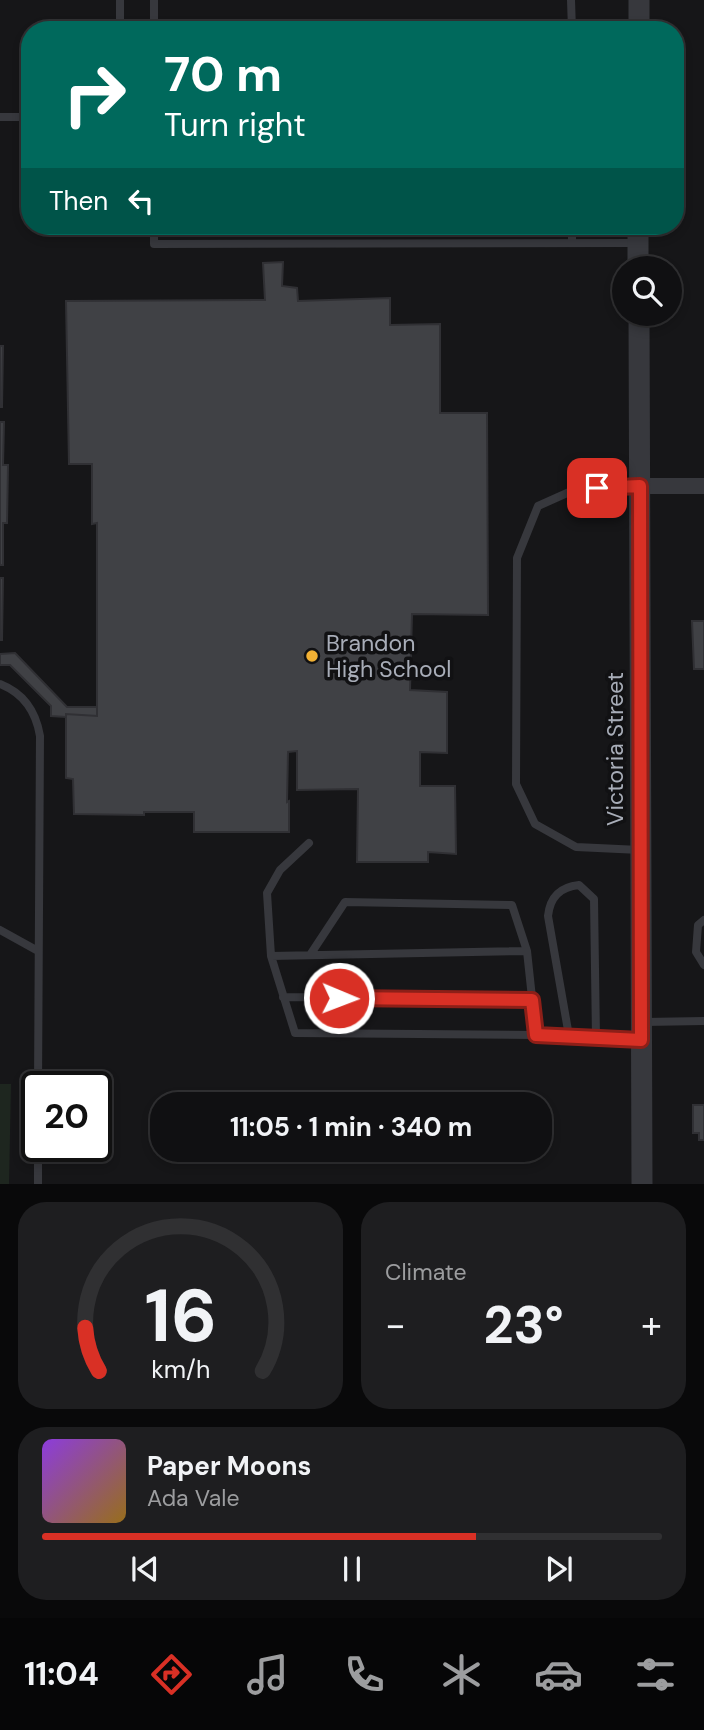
<!DOCTYPE html>
<html lang="en">
<head>
<meta charset="utf-8">
<style>
  :root { --surface:#101012; --page:#1e1e20; --text:#f1f3f6; --muted:#9c9d9f; --line:#303032; --accent:#d93025 }
  body { margin:0; font-family:"DM Sans",sans-serif; background:var(--page); color:var(--text); height:100vh; display:flex; flex-direction:column; font-size:26px; white-space:nowrap }
  * { box-sizing:border-box; margin:0 }
  p { font-size:23px; color:var(--muted) }
  .icon { flex:none; width:38px; height:38px; fill:none; stroke:currentColor; stroke-width:2; stroke-linecap:round; stroke-linejoin:round }
  .map { position:relative; height:1184px; overflow:hidden }
  .side { display:flex; flex-direction:column; gap:18px; padding:18px; background:#09090a; flex:1 }
  .side>* { flex:none }
  .top-card { position:absolute; left:21px; top:21px; width:663px; height:214px; border-radius:28px; box-shadow:0 4px 10px #0003,0 0 0 2px var(--line); background:#00695c; color:#fff; overflow:hidden }
  .controls { position:absolute; left:612px; top:256px; display:grid; gap:14px }
  .controls a { display:grid; place-items:center; width:70px; height:70px; border-radius:50%; background:var(--surface); box-shadow:0 4px 10px #0003,0 0 0 2px var(--line); font-size:35px }
  .speed { position:absolute; left:21px; top:1071px; display:flex; gap:14px; font-size:35px; font-weight:700; text-align:center }
  .speed>* { display:grid; place-content:center; width:91px; height:91px; border-radius:50%; background:var(--surface); box-shadow:0 4px 10px #0003,0 0 0 2px var(--line); line-height:1 }
  .speed .limit { border:4px solid #111; border-radius:10px; background:#fff; color:#111 }
  .pin { position:absolute; display:grid; place-items:center; width:60px; height:60px; color:#fff; margin:-30px; border-radius:14px; box-shadow:0 4px 10px #0006 }
  .me { position:absolute; width:77px; margin:-38px; rotate:91deg; stroke-linejoin:round; filter:drop-shadow(0 0 5px #0008) }
  .turn { display:flex; align-items:center; gap:24px; height:147px; padding:0 28px; font-size:32px }
  .turn .icon { width:91px; height:91px; stroke-width:2.5 }
  .turn b { display:block; font-size:49px; line-height:60px }
  .then { display:flex; align-items:center; height:66px; padding:0 28px; background:#0003; gap:14px; font-size:26px }
  .big { font-size:52px; font-weight:700; line-height:1.1 }
  .side .tile { flex:1; display:flex; flex-direction:column; justify-content:center; gap:10px; min-width:0; padding:0 24px; border-radius:28px; background:var(--page) }
  .side .dial { align-items:center; gap:0 }
  .dial svg { height:182px; overflow:visible; fill:none; stroke:var(--line); stroke-width:7; stroke-linecap:round; text-anchor:middle }
  .dial text { fill:var(--text); stroke:none }
  .song { display:flex; align-items:center; gap:21px }
  .cover { width:84px; height:84px; border-radius:10px; background:linear-gradient(135deg,hsl(270 70% 55%),hsl(40 70% 35%)) }
  .played { height:7px; border-radius:4px; background:linear-gradient(90deg,var(--accent) 70%,var(--line) 70%) }
  .keys { display:flex; justify-content:space-around; direction:ltr }
  .heat { display:flex; justify-content:space-between; align-items:center; font-size:38px; direction:ltr }
  .side .tiles { flex:1; display:grid; gap:18px; grid-template-columns:1fr 1fr }
  .tile:last-child { grid-column:span 2 }
  .trip { position:absolute; left:150px; top:1092px; width:402px; height:70px; border-radius:28px; background:var(--surface); box-shadow:0 4px 10px #0003,0 0 0 2px var(--line); font-weight:700; line-height:70px; text-align:center }
  .menu { display:flex; height:112px; justify-content:space-around; align-items:center; background:#060607; color:var(--muted) }
  .menu .icon { width:49px; height:49px }
  .menu .current { color:var(--accent) }
  .menu b { font-size:32px; color:var(--text) }
  .map>svg:first-child { display:block }
  .green { fill:#1e261f }
  .building { fill:#404145; stroke:#303034; stroke-width:2 }
  .lines { fill:none; stroke-linecap:round; stroke-linejoin:round }
  .service { stroke:#37383d; stroke-width:8 }
  .minor { stroke:#37383d; stroke-width:16 }
  .tertiary { stroke:#37383d; stroke-width:21 }
  .route-casing { stroke:#8d1f18; stroke-width:18 }
  .route { stroke:#d93025; stroke-width:12 }
  .poi-dot { fill:#f2b134; stroke:#111113; stroke-width:2.5 }
  .labels { text-anchor:middle; stroke-width:7; stroke-linejoin:round; paint-order:stroke }
  .poi-label { font-size:23px; fill:#a8adb8; stroke:#111113; text-anchor:start }
  .street-label { font-size:23px; fill:#a8adb8; stroke:#111113 }
</style>
</head>
<body>
<div class="map">
<svg width="704" height="1184" viewBox="0 0 704 1184">
  <rect width="100%" height="100%" fill="#161618"/>
  <path class="green" d="M0 1084H11L9 1184H0Z"/>
  <path class="building" d="M283 262 282 286 297 288 298 301 390 298V325L440 324V413H487L488 615 412 614 410 690 447 692V753L420 752V786H455L456 854 428 852V862H357L358 789 297 790V751L288 752 287 802 289 801V832H194V812H144V815L74 814 73 779 66 778V714L97 716V523L92 524V464H69L66 301 265 300 263 263Z
    M0 346H3L2 407H0Z
    M0 422H4L3 465H8L7 523H3V565H0Z
    M0 578H3L2 640H0Z
    M692 621H704V669H694Z
    M15 653 67 707H97V716L66 714V717L51 716V706L10 665H0V654Z
    M693 1105H704V1140H699V1133H693Z"/>
  <g class="lines">
    <path class="service" d="M120 0V30
      M571 0 572 30
      M154 30V0
      M0 117H30
      M154 226V244L637 243
      M572 226V243
      M637 486 576 489 538 506 517 558 516 784 535 824 576 847 640 850
      M0 684C23 693 36 712 40 736L38 1087
      M309 843 280 870 267 893 271 956 295 1033 536 1035 639 1040
      M704 920 698 925 696 952 704 965
      M0 930 38 951
      M310 955 345 902 512 905 527 951
      M271 956 527 951 536 1035
      M283 997 532 1000
      M644 1022 704 1021
      M569 1036 548 916C550 897 560 887 579 885L594 899 596 1038
      M38 1146V1184"/>
    <path class="minor" d="M640 486H704"/>
    <path class="tertiary" d="M639 30V0
      M638 226V268
      M639 313 642 1184"/>
  </g>
  <g class="lines">
    <g class="route-casing">
      <path id="route" d="M339 998 532 1000 536 1035 641 1040 640 486 597 488"/>
    </g>
    <use href="#route" class="route"/>
  </g>
  <circle class="poi-dot" cx="312" cy="656" r="7"/>
  <g class="labels">
    <g class="poi-label">
      <text x="326" y="651">Brandon<tspan x="326" dy="26">High School</tspan></text>
    </g>
    <g class="street-label">
      <text transform="translate(615 749) rotate(-90)" y="8">Victoria Street</text>
    </g>
  </g>
</svg>
<div class="controls">
<a><svg class="icon" aria-label="search" viewBox="0 0 24 24"><circle cx="10" cy="10" r="6"/><path d="M15 15l6 6"/></svg></a>
</div>
<div class="speed"><div class="limit">20</div></div>
<div class="pin" style="left:597px;top:488px;background:#d93025"><svg class="icon" aria-label="arrive" viewBox="0 0 24 24"><path d="M6 21V4h12l-3 4 3 4H6"/></svg></div>
<svg class="me" style="left:339px;top:998px" viewBox="-20 -20 40 40"><circle r="17" fill="#d93025" stroke="#fff" stroke-width="3"/><path d="M0-11L8 9 0 5-8 9z" fill="#fff"/></svg>
<div class="trip">11:05 · 1 min · 340 m</div>
<div class="top-card">
<div class="turn"><svg class="icon" aria-label="right" viewBox="0 0 24 24"><path d="M7 20v-9h11M14 6l5 5-5 5"/></svg><div><b>70 m</b>Turn right</div></div>
<div class="then">Then<svg class="icon" aria-label="left" viewBox="0 0 24 24"><path d="M17 20v-9H6M10 6l-5 5 5 5"/></svg></div>
</div>
</div>
<section class="side">
<div class="tiles">
<div class="tile dial"><svg viewBox="0 0 100 80">
<path d="M14 69A42 42 0 1 1 86 69"/>
<path d="M14 69A42 42 0 0 1 8 50" stroke="#d93025"/>
<text x="50" y="56" font-size="32" font-weight="700">16</text>
<text x="50" y="72" font-size="11">km/h</text>
</svg></div>
<div class="tile"><p>Climate</p>
<div class="heat"><a>−</a><b class="big">23°</b><a>+</a></div>
</div>
<div class="tile">
<div class="song"><i class="cover"></i><div><b>Paper Moons</b><p>Ada Vale</p></div></div>
<div class="played"></div>
<div class="keys"><svg class="icon" aria-label="previous" viewBox="0 0 24 24"><path d="M18 5L8 12l10 7zM5 5v14"/></svg><svg class="icon" aria-label="pause" viewBox="0 0 24 24"><path d="M8 5v14M16 5v14"/></svg><svg class="icon" aria-label="next" viewBox="0 0 24 24"><path d="M6 5l10 7-10 7zM19 5v14"/></svg></div>
</div>
</div>
</section>
<nav class="menu">
<b>11:04</b>
<svg class="icon current" aria-label="directions" viewBox="0 0 24 24"><path d="M12 3l9 9-9 9-9-9zM9 14v-3h6M13 9l2 2-2 2"/></svg>
<svg class="icon" aria-label="music" viewBox="0 0 24 24"><path d="M9 18V5l10-2v13"/><circle cx="6" cy="18" r="3"/><circle cx="16" cy="16" r="3"/></svg>
<svg class="icon" aria-label="phone" viewBox="0 0 24 24"><path d="M5 4h4l2 5-3 2q2 4 5 5l2-3 5 2v4C11 20 4 13 5 4z"/></svg>
<svg class="icon" aria-label="climate" viewBox="0 0 24 24"><path d="M12 3v18M4 7l16 10M4 17L20 7"/></svg>
<svg class="icon" aria-label="car" viewBox="0 0 24 24"><path d="M5 17H2v-5l4-1 3-4h7l3 4 3 1v5h-3M9 17h6M6 11h13"/><circle cx="7" cy="17" r="2"/><circle cx="17" cy="17" r="2"/></svg>
<svg class="icon" aria-label="filters" viewBox="0 0 24 24"><path d="M4 7h16M4 17h16"/><circle cx="9" cy="7" r="2"/><circle cx="15" cy="17" r="2"/></svg>
</nav>
</body>
</html>
